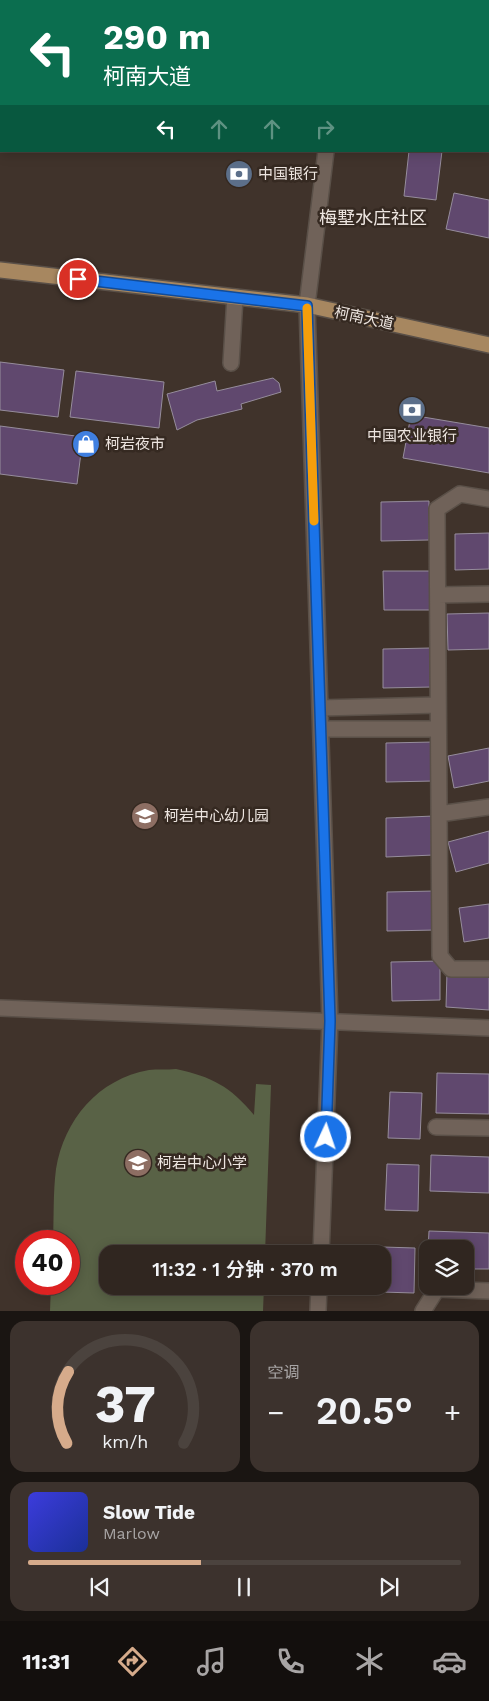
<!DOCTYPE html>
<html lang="zh">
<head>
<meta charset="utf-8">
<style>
  :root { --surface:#302620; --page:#3c322d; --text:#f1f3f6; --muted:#a8a5a5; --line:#4b433e; --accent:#d6ab8b }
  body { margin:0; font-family:"Work Sans","Noto Sans SC",sans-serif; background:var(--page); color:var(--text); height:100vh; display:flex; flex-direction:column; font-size:19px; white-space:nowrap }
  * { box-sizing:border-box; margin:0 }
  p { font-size:16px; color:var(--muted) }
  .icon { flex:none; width:28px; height:28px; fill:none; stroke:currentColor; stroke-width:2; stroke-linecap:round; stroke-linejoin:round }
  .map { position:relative; height:1311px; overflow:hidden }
  .details { display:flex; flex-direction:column; gap:10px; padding:10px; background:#1a1512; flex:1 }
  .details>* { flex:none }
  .top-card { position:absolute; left:0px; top:0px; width:490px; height:152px; box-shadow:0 2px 12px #0003,0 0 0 1px var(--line); background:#0b6e4f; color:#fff; overflow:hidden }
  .buttons { position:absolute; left:419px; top:1240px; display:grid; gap:10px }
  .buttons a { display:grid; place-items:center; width:55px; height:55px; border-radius:10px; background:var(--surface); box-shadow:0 2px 12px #0003,0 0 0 1px var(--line); font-size:25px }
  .speed { position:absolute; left:15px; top:1230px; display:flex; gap:10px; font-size:25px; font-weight:700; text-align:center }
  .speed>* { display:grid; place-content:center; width:65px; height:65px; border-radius:50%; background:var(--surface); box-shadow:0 2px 12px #0003,0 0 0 1px var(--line); line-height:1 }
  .speed .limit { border:8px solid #d22; background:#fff; color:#111 }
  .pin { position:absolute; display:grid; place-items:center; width:42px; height:42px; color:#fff; margin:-21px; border:2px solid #fff; border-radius:50%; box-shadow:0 1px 5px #0007 }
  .me { position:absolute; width:55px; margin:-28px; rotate:3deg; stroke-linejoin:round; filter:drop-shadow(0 0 4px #0008) }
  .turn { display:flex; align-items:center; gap:18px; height:105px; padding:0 20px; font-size:22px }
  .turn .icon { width:65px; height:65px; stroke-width:2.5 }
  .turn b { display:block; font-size:35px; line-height:42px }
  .lanes { display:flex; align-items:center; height:48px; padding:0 20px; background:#0003; justify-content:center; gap:25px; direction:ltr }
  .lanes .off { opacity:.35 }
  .big { font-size:38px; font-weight:600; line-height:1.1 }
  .details .widget { flex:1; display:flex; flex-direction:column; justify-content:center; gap:8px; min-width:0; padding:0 18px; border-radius:15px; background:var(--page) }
  .details .dial { align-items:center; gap:0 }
  .dial svg { height:130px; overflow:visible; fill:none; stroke:var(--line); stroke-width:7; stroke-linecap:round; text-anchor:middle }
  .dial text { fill:var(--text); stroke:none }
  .song { display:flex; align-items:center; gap:15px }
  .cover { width:60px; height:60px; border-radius:8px; background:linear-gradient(135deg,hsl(240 70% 55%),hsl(230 70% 35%)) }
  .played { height:5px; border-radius:2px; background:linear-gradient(90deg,var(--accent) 40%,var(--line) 40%) }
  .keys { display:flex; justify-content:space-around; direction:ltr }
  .heat { display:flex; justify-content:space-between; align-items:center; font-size:28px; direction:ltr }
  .details .tiles { flex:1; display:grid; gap:10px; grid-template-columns:1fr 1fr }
  .widget:last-child { grid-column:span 2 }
  .trip { position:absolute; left:99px; top:1245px; width:292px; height:50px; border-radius:15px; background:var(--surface); box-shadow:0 2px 12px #0003,0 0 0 1px var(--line); font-weight:600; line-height:50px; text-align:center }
  .menu { display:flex; height:80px; justify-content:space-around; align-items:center; background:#130f0d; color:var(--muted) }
  .menu .icon { width:35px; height:35px }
  .menu .on { color:var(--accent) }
  .menu b { font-size:22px; color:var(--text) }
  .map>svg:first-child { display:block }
  .green { fill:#596246 }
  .building { fill:#60486e; stroke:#968d9c }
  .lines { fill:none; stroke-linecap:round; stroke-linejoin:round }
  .minor-casing { stroke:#5a5048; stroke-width:18 }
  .major-casing { stroke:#5a5048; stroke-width:18 }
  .minor { stroke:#706259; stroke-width:15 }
  .major { stroke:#a78760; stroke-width:15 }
  .route-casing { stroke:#114b97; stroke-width:12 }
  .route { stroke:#1a73e8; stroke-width:9 }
  .slow { stroke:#f59e0b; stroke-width:9 }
  .labels { text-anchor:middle; stroke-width:5; stroke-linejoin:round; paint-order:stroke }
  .poi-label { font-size:15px; fill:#ede5e0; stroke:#352921; text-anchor:start }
  .street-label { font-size:15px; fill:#ede5e0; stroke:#352921 }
  .quarter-label { font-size:18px; fill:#ede5e0; stroke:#352921 }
</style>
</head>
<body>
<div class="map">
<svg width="489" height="1311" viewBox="0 0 489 1311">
  <rect width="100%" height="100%" fill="#40332b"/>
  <path class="green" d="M176 1069C212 1077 230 1086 254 1115L256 1084 271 1085 265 1254H108V1286H264L263 1311H50L51 1284H69V1241H53C54 1218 53 1192 56 1169 64 1120 98 1079 149 1070 157 1069 167 1070 176 1069Z"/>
  <path class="building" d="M425 0H466L425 1Z
    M409 151H442L436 200 404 196Z
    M454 193 489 200V238L446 229Z
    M0 362 64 370 58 417 0 410Z
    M76 371 164 382 159 428 70 417Z
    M273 378 279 383 281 392 241 404 242 409 197 420 177 430 167 394 215 381 217 391Z
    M411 415 489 428V473L403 458Z
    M0 426 83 437 77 484 0 474Z
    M429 501V540L381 541V502Z
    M489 533V569L455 570V534Z
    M383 571H431L432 610H384Z
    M489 613V649L448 650 447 614Z
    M431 648 432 687 383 688V649Z
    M434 742V781L386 782V743Z
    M489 748V781L454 788 448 756Z
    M434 816V855L386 857V818Z
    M489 831V863L456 872 448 842Z
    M435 891 436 930 387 931V892Z
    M489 904V938L464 942 459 908Z
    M440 961V1000L392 1001 391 962Z
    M447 972 489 975V1010L446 1007Z
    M437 1073 489 1074V1114L436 1113Z
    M390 1092 422 1093 420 1139 388 1138Z
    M431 1155 489 1157V1193L430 1191Z
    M387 1164 419 1165 418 1211 385 1210Z
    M429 1231 489 1233V1269H465V1249H428Z
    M383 1247 415 1248 414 1293 381 1292Z"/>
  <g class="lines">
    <g class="minor-casing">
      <path id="minor" d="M345 1 346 0
        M231 363 235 297
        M489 499 460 494 437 509 440 956 451 969H489
        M438 595 489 594
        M320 708 438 705
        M321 729H438
        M439 814 489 807
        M0 1008 489 1028
        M436 1127 489 1128
        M321 1254 330 1021 307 305 326 151
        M318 1311 319 1286
        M423 1311 437 1289 489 1291"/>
    </g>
    <g class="major-casing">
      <path id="major" d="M0 270 307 305 489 345"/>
    </g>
    <use href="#minor" class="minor"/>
    <use href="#major" class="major"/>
  </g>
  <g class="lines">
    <g class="route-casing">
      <path id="route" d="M78 279 307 306 330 1021 326 1137"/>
    </g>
    <use href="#route" class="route"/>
    <path class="slow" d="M307 308 314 521"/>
  </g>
  <defs>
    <g id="bank-disc" transform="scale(1.4375)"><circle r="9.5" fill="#5c6f8a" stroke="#352921"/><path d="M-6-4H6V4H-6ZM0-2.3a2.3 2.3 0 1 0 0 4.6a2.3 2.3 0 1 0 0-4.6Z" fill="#fff"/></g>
    <g id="shop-disc" transform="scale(1.4375)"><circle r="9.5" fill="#3f7fe0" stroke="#352921"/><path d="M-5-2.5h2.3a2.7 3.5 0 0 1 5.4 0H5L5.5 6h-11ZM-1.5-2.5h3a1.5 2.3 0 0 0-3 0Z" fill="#fff"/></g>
    <g id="school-disc" transform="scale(1.4375)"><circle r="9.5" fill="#8d6e63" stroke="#352921"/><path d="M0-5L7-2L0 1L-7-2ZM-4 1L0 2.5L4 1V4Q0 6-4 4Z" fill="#fff"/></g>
  </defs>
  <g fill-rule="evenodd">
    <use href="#bank-disc" x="239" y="174"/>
    <use href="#bank-disc" x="412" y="410"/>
    <use href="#shop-disc" x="86" y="444"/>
    <use href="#school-disc" x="145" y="816"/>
    <use href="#school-disc" x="138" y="1163"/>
  </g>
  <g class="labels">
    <g class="poi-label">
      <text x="258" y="179">中国银行</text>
      <text x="412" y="441" text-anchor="middle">中国农业银行</text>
      <text x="105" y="449">柯岩夜市</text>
      <text x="164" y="821">柯岩中心幼儿园</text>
      <text x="157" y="1168">柯岩中心小学</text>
    </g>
    <g class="street-label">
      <text transform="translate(364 318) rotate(12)" y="5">柯南大道</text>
    </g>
    <g class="quarter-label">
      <text x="373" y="224">梅墅水庄社区</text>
    </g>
  </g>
</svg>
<div class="buttons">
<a><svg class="icon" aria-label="layers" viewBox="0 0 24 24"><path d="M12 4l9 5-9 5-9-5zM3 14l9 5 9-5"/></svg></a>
</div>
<div class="speed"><div class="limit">40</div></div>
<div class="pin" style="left:78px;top:279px;background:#d93025"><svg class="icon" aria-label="arrive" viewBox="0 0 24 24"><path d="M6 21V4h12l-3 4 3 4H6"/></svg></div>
<svg class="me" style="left:326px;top:1137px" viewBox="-20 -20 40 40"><circle r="17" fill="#1a73e8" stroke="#fff" stroke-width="3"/><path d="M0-11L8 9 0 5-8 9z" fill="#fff"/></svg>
<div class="trip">11:32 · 1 分钟 · 370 m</div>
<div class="top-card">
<div class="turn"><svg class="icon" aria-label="left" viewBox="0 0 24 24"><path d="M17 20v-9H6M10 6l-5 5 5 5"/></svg><div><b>290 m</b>柯南大道</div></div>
<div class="lanes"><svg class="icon" aria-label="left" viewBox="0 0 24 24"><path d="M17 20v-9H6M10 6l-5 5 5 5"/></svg><svg class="icon off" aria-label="ahead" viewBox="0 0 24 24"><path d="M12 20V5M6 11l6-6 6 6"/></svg><svg class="icon off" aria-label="ahead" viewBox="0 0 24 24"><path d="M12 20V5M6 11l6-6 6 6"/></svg><svg class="icon off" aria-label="right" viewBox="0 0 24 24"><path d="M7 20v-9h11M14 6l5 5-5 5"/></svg></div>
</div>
</div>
<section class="details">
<div class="tiles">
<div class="widget dial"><svg viewBox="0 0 100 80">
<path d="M14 69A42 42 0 1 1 86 69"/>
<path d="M14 69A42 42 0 0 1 15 25" stroke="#d6ab8b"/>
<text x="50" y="56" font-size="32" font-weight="700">37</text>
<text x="50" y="72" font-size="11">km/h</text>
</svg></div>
<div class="widget"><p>空调</p>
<div class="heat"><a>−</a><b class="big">20.5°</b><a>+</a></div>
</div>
<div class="widget">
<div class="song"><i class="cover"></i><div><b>Slow Tide</b><p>Marlow</p></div></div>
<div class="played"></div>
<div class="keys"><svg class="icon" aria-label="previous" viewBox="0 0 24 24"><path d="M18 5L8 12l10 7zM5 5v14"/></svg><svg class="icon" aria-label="pause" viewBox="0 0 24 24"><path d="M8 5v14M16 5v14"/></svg><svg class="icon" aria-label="next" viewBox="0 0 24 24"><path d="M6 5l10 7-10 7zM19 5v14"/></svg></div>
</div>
</div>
</section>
<nav class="menu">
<b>11:31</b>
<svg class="icon on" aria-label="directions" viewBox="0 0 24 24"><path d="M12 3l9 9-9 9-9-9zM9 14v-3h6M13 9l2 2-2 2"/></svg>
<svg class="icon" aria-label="music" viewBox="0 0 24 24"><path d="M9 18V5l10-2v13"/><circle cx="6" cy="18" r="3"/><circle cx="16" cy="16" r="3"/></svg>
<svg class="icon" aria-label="phone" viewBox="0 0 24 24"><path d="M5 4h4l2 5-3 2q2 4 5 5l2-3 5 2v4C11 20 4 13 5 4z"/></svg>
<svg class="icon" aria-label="climate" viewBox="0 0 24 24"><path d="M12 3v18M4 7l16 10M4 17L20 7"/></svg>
<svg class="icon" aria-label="car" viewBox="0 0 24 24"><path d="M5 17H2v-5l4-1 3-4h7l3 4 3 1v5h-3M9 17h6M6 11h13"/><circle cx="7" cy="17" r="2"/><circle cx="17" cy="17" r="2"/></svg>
</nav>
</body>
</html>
